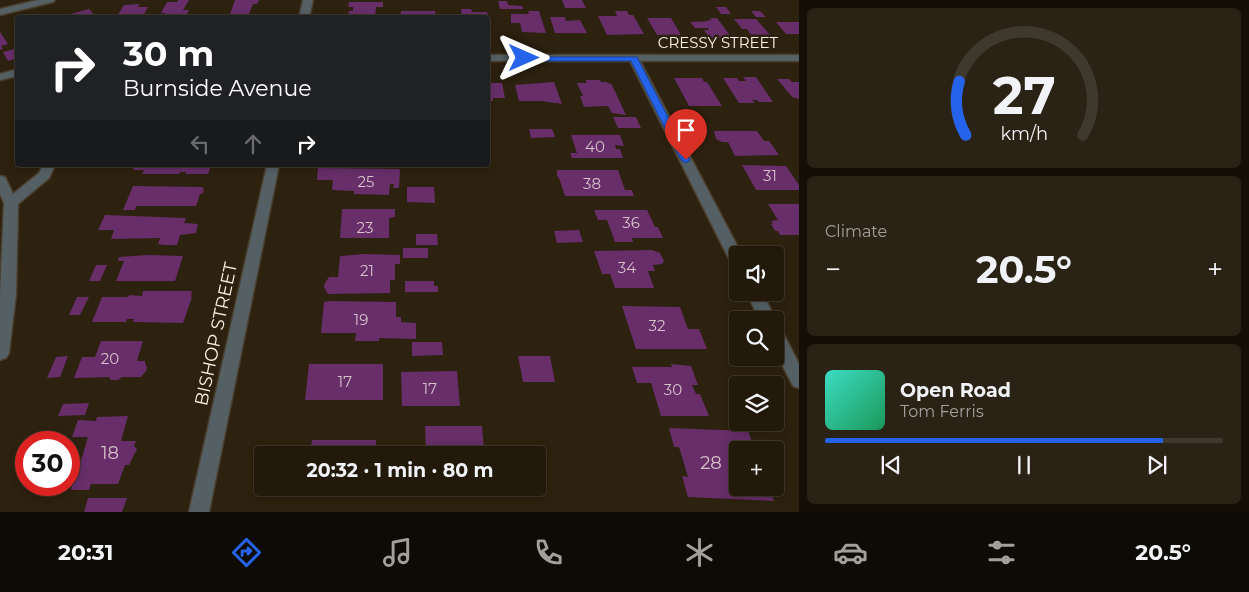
<!DOCTYPE html>
<html lang="en">
<head>
<meta charset="utf-8">
<style>
  :root { --surface:#22190b; --page:#2a2214; --text:#f1f3f6; --muted:#a2a09d; --line:#3f382c; --accent:#2563eb }
  body { margin:0; font-family:Montserrat,sans-serif; background:var(--page); color:var(--text); height:100vh; display:flex; flex-direction:column; font-size:19px; white-space:nowrap }
  * { box-sizing:border-box; margin:0 }
  p { font-size:16px; color:var(--muted) }
  .icon { flex:none; width:28px; height:28px; fill:none; stroke:currentColor; stroke-width:2; stroke-linecap:round; stroke-linejoin:round }
  .map { position:relative; flex:1; overflow:hidden }
  .sheet { display:flex; flex-direction:column; gap:8px; padding:8px; background:#130e06; width:450px }
  .sheet>* { flex:none }
  .top-card { position:absolute; left:15px; top:15px; width:475px; height:152px; border-radius:5px; box-shadow:0 2px 8px #0003,0 0 0 1px var(--line); background:#202124; color:#fff; overflow:hidden }
  .controls { position:absolute; left:729px; top:246px; display:grid; gap:10px }
  .controls a { display:grid; place-items:center; width:55px; height:55px; border-radius:5px; background:var(--surface); box-shadow:0 2px 8px #0003,0 0 0 1px var(--line); font-size:25px }
  .speed { position:absolute; left:15px; top:431px; display:flex; gap:10px; font-size:25px; font-weight:700; text-align:center }
  .speed>* { display:grid; place-content:center; width:65px; height:65px; border-radius:50%; background:var(--surface); box-shadow:0 2px 8px #0003,0 0 0 1px var(--line); line-height:1 }
  .speed .limit { border:8px solid #d22; background:#fff; color:#111 }
  .pin { position:absolute; display:grid; place-items:center; width:42px; height:42px; color:#fff; margin:-51px -21px; border-radius:50% 50% 50% 0; rotate:-45deg; box-shadow:0 0 5px #0007 }
  .pin .icon { rotate:45deg }
  .me { position:absolute; width:55px; margin:-28px; rotate:90deg; stroke-linejoin:round; filter:drop-shadow(0 0 4px #0008) }
  .turn { display:flex; align-items:center; gap:18px; height:105px; padding:0 25px; font-size:22px }
  .turn .icon { width:65px; height:65px; stroke-width:2.5 }
  .turn b { display:block; font-size:35px; line-height:42px }
  .lanes { display:flex; align-items:center; height:48px; padding:0 25px; background:#0003; justify-content:center; gap:25px; direction:ltr }
  .lanes .off { opacity:.35 }
  .big { font-size:38px; font-weight:700; line-height:1.1 }
  .sheet .card { flex:1; display:flex; flex-direction:column; justify-content:center; gap:8px; min-width:0; padding:0 18px; border-radius:8px; background:var(--page) }
  .sheet .dial { align-items:center; gap:0 }
  .dial svg { height:130px; overflow:visible; fill:none; stroke:var(--line); stroke-width:7; stroke-linecap:round; text-anchor:middle }
  .dial text { fill:var(--text); stroke:none }
  .song { display:flex; align-items:center; gap:15px }
  .cover { width:60px; height:60px; border-radius:8px; background:linear-gradient(135deg,hsl(170 70% 55%),hsl(150 70% 35%)) }
  .played { height:5px; border-radius:2px; background:linear-gradient(90deg,var(--accent) 85%,var(--line) 85%) }
  .keys { display:flex; justify-content:space-around; direction:ltr }
  .heat { display:flex; justify-content:space-between; align-items:center; font-size:28px; direction:ltr }
  .trip { position:absolute; left:254px; top:446px; width:292px; height:50px; border-radius:5px; background:var(--surface); box-shadow:0 2px 8px #0003,0 0 0 1px var(--line); font-weight:700; line-height:50px; text-align:center }
  .dock { display:flex; height:80px; justify-content:space-around; align-items:center; background:#0e0a04; color:var(--muted) }
  .dock .icon { width:35px; height:35px }
  .dock .active { color:var(--accent) }
  .dock b { font-size:22px; color:var(--text) }
  main { display:flex; flex:1; min-height:0 }
  .map>svg:first-child { display:block }
  .building { fill:#672e6a }
  .lines { fill:none; stroke-linecap:round; stroke-linejoin:round }
  .minor-casing { stroke:#4a3e2d; stroke-width:3 }
  .minor { fill:#556065; fill-rule:evenodd }
  .route { fill:#2563eb; stroke:#184099 }
  .labels { text-anchor:middle; stroke-width:5; stroke-linejoin:round; paint-order:stroke }
  .far-street-label { font-size:15px; fill:#fbf3e7; stroke:#2d210f }
  .number-label { font-size:15px; fill:#d6c2c8 }
  .street-label { font-size:18px; fill:#fbf3e7; stroke:#2d210f }
  .near-number-label { font-size:18px; fill:#d6c2c8 }
</style>
</head>
<body>
<main>
<div class="map">
<svg width="799" height="512" viewBox="0 0 799 512">
  <rect width="100%" height="100%" fill="#2d210f"/>
  <path class="building" d="M178 0H189L183 10H189L185 18H163L165 13H161L167 2H177Z
    M235 0H259L257 4H253L249 14H230Z
    M562 0H582L586 8H565Z
    M498 1H507L508 5 522 6 523 9H500Z
    M349 2H383V7H376L375 18H357L348 17 349 11H353V7H348Z
    M140 4 138 7H148L143 16H117L124 5Z
    M716 7H726L731 14H721Z
    M89 9 97 18H68L73 16 71 14Z
    M461 9H471L472 12H487L489 18H462Z
    M401 11H435L436 18H400Z
    M528 11H539L546 33 522 32 520 23H511V14H529Z
    M615 11H627L629 15H633L644 34 607 35 598 16H617Z
    M751 11H760L766 17H756Z
    M550 17H565L566 21 580 20 587 33H555Z
    M647 18H671L681 35H657Z
    M710 18H717L732 38 710 39 704 30H709L708 28H695L691 23V22L709 21 707 20H712Z
    M734 19H756L773 38H753L747 29H742Z
    M776 22H799V34H786Z
    M0 32 8 44 1 46 3 49 0 50Z
    M18 48V58L8 61 3 52Z
    M743 77H756L773 102H759L757 100H752L755 103H739L723 78H737L739 81H746Z
    M674 78H702L704 82H707L722 106H689Z
    M777 79H789L792 82H799V99L792 97Z
    M585 80H600L601 82H606L613 85H612L626 115 612 113 608 106 584 107 580 96H583L577 83H587Z
    M554 82 562 104 542 101H519L515 85Z
    M488 83H502L505 98H493V101H488Z
    M613 117H636L641 128H618Z
    M529 129H552L555 137 531 138Z
    M714 131H757L764 141H769L779 155 735 156 728 142H722L716 139Z
    M571 135H620L624 146 615 145 616 149H620L623 158H572L570 153H577Z
    M135 165H211L208 174H185L186 172H180L179 174H142L144 170H133Z
    M742 165 786 166 799 185V190H756Z
    M318 168 400 169 399 188H393L394 184H390L389 195 354 194V191L332 190 333 180H317Z
    M557 170H618L625 190H632L634 196H565L559 178 557 176Z
    M133 186 202 187 204 189 203 193 200 194 196 206H136L135 210H123Z
    M407 187H434L435 203 407 202Z
    M768 204H799V235H780L778 231H775L771 224H773L771 221 778 220Z
    M342 209H395V217L389 218V238H340Z
    M594 210H647L655 227H658L663 238H632L633 242H615L607 220H598Z
    M105 215 186 218 184 223 198 224 196 233 180 235 177 245H164L158 244 160 238 111 239 114 230H98Z
    M579 230 583 242 557 243 554 231Z
    M416 234H437L438 245H416Z
    M403 248H428V258H403Z
    M652 250 660 253 664 261 662 264 653 265 655 271H648L654 288H615L610 274H602L594 251Z
    M364 254 400 255V264H395V280H390V293L328 294 324 287 325 283 329 277H338L340 256Z
    M147 255 183 256 175 281H116L124 261H118L119 257Z
    M96 265H107L100 281H89Z
    M405 281H434V286H438V292H405Z
    M143 291H192L191 297H192L183 323 133 322 134 319H127L126 322H92L102 297H127L130 295 142 296Z
    M77 297H89L80 315H69Z
    M329 301 396 302V317H401V322L416 323V339L379 338V341H355L356 333H321L324 302Z
    M622 306 680 307 688 329H699L707 349H636Z
    M101 341H143L137 361H145V364L147 367 146 371 141 377H122L118 380H111L109 377 74 378 82 357H95Z
    M412 342H442L443 355 412 356Z
    M68 356 60 377 47 378 56 357Z
    M518 356H550L555 382H523Z
    M309 364H383V400H305Z
    M671 364 691 366 698 385H692L696 394H700L709 416H661L651 383H637L632 367H672Z
    M457 371 460 406H402L401 372Z
    M89 403 85 415 58 416 63 404Z
    M128 416 121 441H136L134 446 137 449 129 465H125L118 484H91L89 490H71L72 487 38 488 39 485H69V464H80L88 437H72L78 420 96 421 97 417Z
    M425 426H482L484 450H474V455H426Z
    M669 428 748 431 755 450H738V488H769L774 501 688 497 682 476 688 477 679 447H674Z
    M312 440H376V455H310Z
    M391 488H409V494L391 493Z
    M88 498H127L122 512H84Z"/>
  <g class="lines">
    <g class="minor-casing">
      <path id="minor" d="M38 0H55L53 2 0 15V9Z
        M303 0H313L309 18H299Z
        M488 55H799V61H640L742 255H738V266L733 265 730 261 630 61H488Z
        M18 69V76L0 80V74Z
        M43 165H55L49 178 18 204 16 294 9 353 6 358 0 360V295L4 203 0 194V176L5 177 13 194 39 173Z
        M267 165H279L209 512H189Z
        M746 292H762L776 320 775 322V320H760Z
        M775 327 781 329 799 364V388L793 386 775 351Z"/>
    </g>
    <use href="#minor" class="minor"/>
  </g>
  <path class="route" d="M521 57H637L690 160 686 163 681 160 631 61H524L521 60Z"/>
  <g class="labels">
    <g class="far-street-label">
      <text x="718" y="48">CRESSY STREET</text>
    </g>
    <g class="number-label">
      <text x="595" y="152">40</text>
      <text x="770" y="181">31</text>
      <text x="366" y="187">25</text>
      <text x="592" y="189">38</text>
      <text x="631" y="228">36</text>
      <text x="365" y="233">23</text>
      <text x="627" y="273">34</text>
      <text x="367" y="276">21</text>
      <text x="361" y="325">19</text>
      <text x="657" y="331">32</text>
      <text x="110" y="364">20</text>
      <text x="345" y="387">17</text>
      <text x="430" y="394">17</text>
      <text x="673" y="395">30</text>
    </g>
    <g class="street-label">
      <text transform="translate(216 334) rotate(-78)" y="6">BISHOP STREET</text>
    </g>
    <g class="near-number-label">
      <text x="110" y="459">18</text>
      <text x="711" y="469">28</text>
    </g>
  </g>
</svg>
<div class="controls">
<a><svg class="icon" aria-label="sound" viewBox="0 0 24 24"><path d="M4 9h4l5-4v14l-5-4H4zM17 9q2 3 0 6"/></svg></a>
<a><svg class="icon" aria-label="search" viewBox="0 0 24 24"><circle cx="10" cy="10" r="6"/><path d="M15 15l6 6"/></svg></a>
<a><svg class="icon" aria-label="layers" viewBox="0 0 24 24"><path d="M12 4l9 5-9 5-9-5zM3 14l9 5 9-5"/></svg></a>
<a>+</a>
</div>
<div class="speed"><div class="limit">30</div></div>
<div class="pin" style="left:686px;top:160px;background:#d93025"><svg class="icon" aria-label="arrive" viewBox="0 0 24 24"><path d="M6 21V4h12l-3 4 3 4H6"/></svg></div>
<svg class="me" style="left:524px;top:58px" viewBox="-20 -20 40 40"><path d="M0-17L14 15 0 8-14 15z" fill="#2563eb" stroke="#fff" stroke-width="4"/></svg>
<div class="trip">20:32 · 1 min · 80 m</div>
<div class="top-card">
<div class="turn"><svg class="icon" aria-label="right" viewBox="0 0 24 24"><path d="M7 20v-9h11M14 6l5 5-5 5"/></svg><div><b>30 m</b>Burnside Avenue</div></div>
<div class="lanes"><svg class="icon off" aria-label="left" viewBox="0 0 24 24"><path d="M17 20v-9H6M10 6l-5 5 5 5"/></svg><svg class="icon off" aria-label="ahead" viewBox="0 0 24 24"><path d="M12 20V5M6 11l6-6 6 6"/></svg><svg class="icon" aria-label="right" viewBox="0 0 24 24"><path d="M7 20v-9h11M14 6l5 5-5 5"/></svg></div>
</div>
</div>
<section class="sheet">
<div class="card dial"><svg viewBox="0 0 100 80">
<path d="M14 69A42 42 0 1 1 86 69"/>
<path d="M14 69A42 42 0 0 1 10 36" stroke="#2563eb"/>
<text x="50" y="56" font-size="32" font-weight="700">27</text>
<text x="50" y="72" font-size="11">km/h</text>
</svg></div>
<div class="card"><p>Climate</p>
<div class="heat"><a>−</a><b class="big">20.5°</b><a>+</a></div>
</div>
<div class="card">
<div class="song"><i class="cover"></i><div><b>Open Road</b><p>Tom Ferris</p></div></div>
<div class="played"></div>
<div class="keys"><svg class="icon" aria-label="previous" viewBox="0 0 24 24"><path d="M18 5L8 12l10 7zM5 5v14"/></svg><svg class="icon" aria-label="pause" viewBox="0 0 24 24"><path d="M8 5v14M16 5v14"/></svg><svg class="icon" aria-label="next" viewBox="0 0 24 24"><path d="M6 5l10 7-10 7zM19 5v14"/></svg></div>
</div>
</section>
</main>
<nav class="dock">
<b>20:31</b>
<svg class="icon active" aria-label="directions" viewBox="0 0 24 24"><path d="M12 3l9 9-9 9-9-9zM9 14v-3h6M13 9l2 2-2 2"/></svg>
<svg class="icon" aria-label="music" viewBox="0 0 24 24"><path d="M9 18V5l10-2v13"/><circle cx="6" cy="18" r="3"/><circle cx="16" cy="16" r="3"/></svg>
<svg class="icon" aria-label="phone" viewBox="0 0 24 24"><path d="M5 4h4l2 5-3 2q2 4 5 5l2-3 5 2v4C11 20 4 13 5 4z"/></svg>
<svg class="icon" aria-label="climate" viewBox="0 0 24 24"><path d="M12 3v18M4 7l16 10M4 17L20 7"/></svg>
<svg class="icon" aria-label="car" viewBox="0 0 24 24"><path d="M5 17H2v-5l4-1 3-4h7l3 4 3 1v5h-3M9 17h6M6 11h13"/><circle cx="7" cy="17" r="2"/><circle cx="17" cy="17" r="2"/></svg>
<svg class="icon" aria-label="filters" viewBox="0 0 24 24"><path d="M4 7h16M4 17h16"/><circle cx="9" cy="7" r="2"/><circle cx="15" cy="17" r="2"/></svg>
<b>20.5°</b>
</nav>
</body>
</html>
